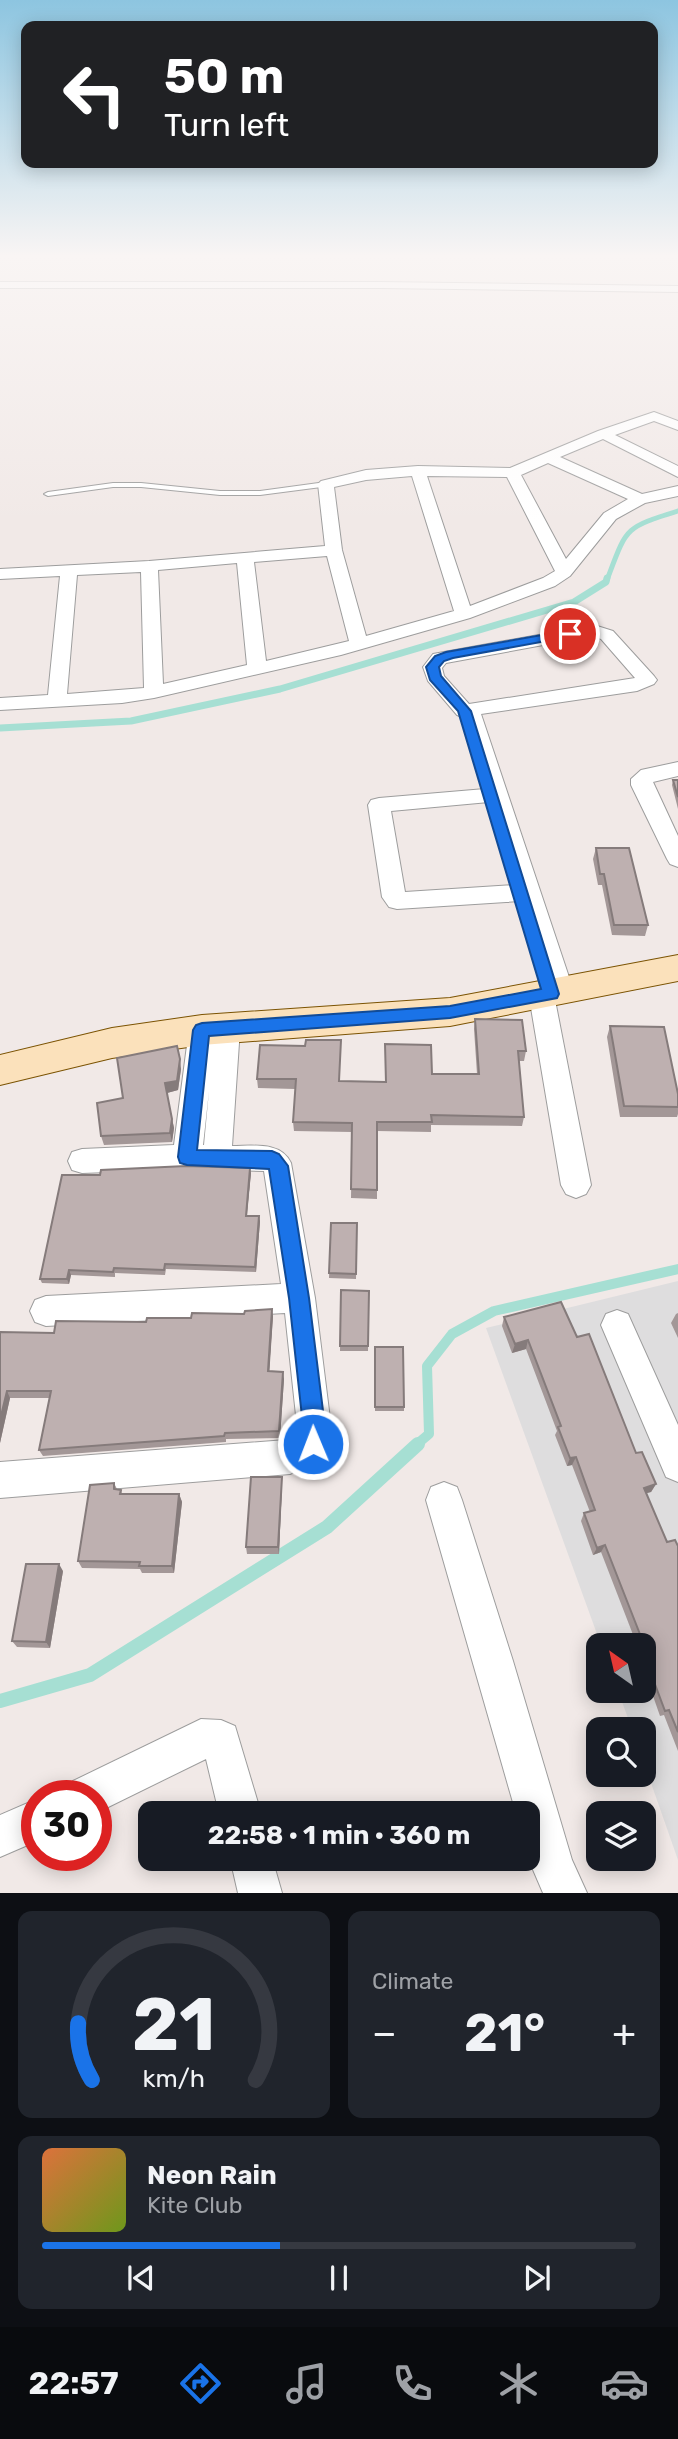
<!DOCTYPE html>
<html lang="en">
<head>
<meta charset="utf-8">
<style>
  :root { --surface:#171b24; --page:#20242c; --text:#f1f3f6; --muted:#9ea1a6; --line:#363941; --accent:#1a73e8 }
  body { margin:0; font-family:Rubik,sans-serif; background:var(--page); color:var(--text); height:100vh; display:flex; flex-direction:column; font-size:26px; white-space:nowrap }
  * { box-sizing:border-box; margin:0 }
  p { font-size:23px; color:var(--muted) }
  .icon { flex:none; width:38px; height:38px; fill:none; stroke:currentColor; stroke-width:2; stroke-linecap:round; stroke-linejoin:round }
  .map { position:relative; height:1893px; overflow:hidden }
  .side { display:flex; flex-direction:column; gap:18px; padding:18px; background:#0d0f14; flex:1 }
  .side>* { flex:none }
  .guide { position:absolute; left:21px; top:21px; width:637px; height:147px; border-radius:14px; box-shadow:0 4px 18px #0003; background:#202124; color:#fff; overflow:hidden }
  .needle { width:46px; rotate:326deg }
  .controls { position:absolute; left:586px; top:1633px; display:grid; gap:14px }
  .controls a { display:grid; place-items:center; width:70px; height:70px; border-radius:14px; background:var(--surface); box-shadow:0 4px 18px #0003; font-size:35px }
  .speed { position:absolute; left:21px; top:1780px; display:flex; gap:14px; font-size:35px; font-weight:700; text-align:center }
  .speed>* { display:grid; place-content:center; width:91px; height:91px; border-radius:50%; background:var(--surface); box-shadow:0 4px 18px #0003; line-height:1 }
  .speed .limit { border:10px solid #d22; background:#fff; color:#111 }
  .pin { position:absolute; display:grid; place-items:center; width:60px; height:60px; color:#fff; margin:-30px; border:4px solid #fff; border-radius:50%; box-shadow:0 2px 7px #0007 }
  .me { position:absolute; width:77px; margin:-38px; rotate:359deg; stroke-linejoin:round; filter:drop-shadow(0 0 5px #0008) }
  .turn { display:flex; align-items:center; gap:24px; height:147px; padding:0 28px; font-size:32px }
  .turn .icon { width:91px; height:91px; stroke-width:2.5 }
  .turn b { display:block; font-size:49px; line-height:60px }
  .big { font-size:52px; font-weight:700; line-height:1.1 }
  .side .card { flex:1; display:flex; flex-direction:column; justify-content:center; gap:10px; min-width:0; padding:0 24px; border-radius:14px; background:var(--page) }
  .side .dial { align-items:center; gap:0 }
  .dial svg { height:182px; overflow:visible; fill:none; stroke:var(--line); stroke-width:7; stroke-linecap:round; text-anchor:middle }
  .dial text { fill:var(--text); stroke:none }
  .song { display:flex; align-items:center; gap:21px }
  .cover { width:84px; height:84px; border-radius:10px; background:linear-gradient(135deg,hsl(20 70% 55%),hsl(80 70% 35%)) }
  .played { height:7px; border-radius:4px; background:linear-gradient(90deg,var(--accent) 40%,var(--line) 40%) }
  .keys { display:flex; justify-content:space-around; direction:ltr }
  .heat { display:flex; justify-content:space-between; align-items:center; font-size:38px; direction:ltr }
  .side .tiles { flex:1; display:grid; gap:18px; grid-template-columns:1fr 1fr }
  .card:last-child { grid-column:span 2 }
  .trip { position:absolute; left:138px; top:1801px; width:402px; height:70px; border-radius:14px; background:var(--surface); box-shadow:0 4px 18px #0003; font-weight:700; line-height:70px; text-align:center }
  .tabs { display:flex; height:112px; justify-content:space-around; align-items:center; background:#090b0e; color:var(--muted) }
  .tabs .icon { width:49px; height:49px }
  .tabs .on { color:var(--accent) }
  .tabs b { font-size:32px; color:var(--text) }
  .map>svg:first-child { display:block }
  .residential { fill:#deddde }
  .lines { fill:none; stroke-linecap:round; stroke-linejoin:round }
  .stream-far3 { stroke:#a6dfd3; stroke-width:5 }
  .stream-far2 { stroke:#a6dfd3; stroke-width:7 }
  .stream-far1 { stroke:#a6dfd3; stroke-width:10 }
  .stream { stroke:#a6dfd3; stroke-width:14 }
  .lane-casing { stroke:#9d9d9d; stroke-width:2 }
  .street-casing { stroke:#9d9d9d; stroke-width:2 }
  .secondary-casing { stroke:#7b5303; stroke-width:2 }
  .lane { fill:#fff; fill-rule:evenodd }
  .street { fill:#fff; fill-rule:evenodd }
  .secondary { fill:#fbe1bb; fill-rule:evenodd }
  .wall { fill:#a39797 }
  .shaded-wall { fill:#857b7b }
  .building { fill:#beb0b0; stroke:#857b7b; stroke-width:2 }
  .route { fill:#1a73e8; stroke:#114b97; stroke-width:2 }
</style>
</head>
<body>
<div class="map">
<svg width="678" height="1893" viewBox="0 0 678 1893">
  <rect width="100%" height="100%" fill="#f1e9e7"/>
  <path class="residential" d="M678 1281V1860L644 1763V1729H632L618 1691 644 1690V1645H601L486 1328Z"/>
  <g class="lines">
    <path class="stream-far3" d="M607 580C627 527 624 528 678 511"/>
    <path class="stream-far2" d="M0 728 131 721 280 689 574 602 606 582 607 578"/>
    <path class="stream-far1" d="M416 1445 429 1434 427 1366 452 1334 494 1311 678 1269"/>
    <path class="stream" d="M0 1701 90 1675 327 1527 418 1444"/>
    <g class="lane-casing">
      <path id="lane" d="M326 482H329V486L260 495H220L141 487H113L48 496 44 494 48 492 113 483H141L220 491H260Z"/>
    </g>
    <g class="street-casing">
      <path id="street" d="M0 282H381L678 286V292L381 288H0Z
        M654 412 678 421V430L654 421 615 435 678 466V477L603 439 560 457 642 494 678 486V496L645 503 616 519 570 576 555 586 470 618 341 655 154 698 122 703 0 710V698L48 695 60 576 0 579V569L149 561 325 546 318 484 321 481 366 470 418 466 510 468 598 431ZM548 463 628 499 604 513 566 559 521 475ZM412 476 454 611 366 636 342 550 334 487 366 480ZM427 476 507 477 555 571 543 578 470 606ZM327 556 349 641 266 661 254 562ZM237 563 247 665 163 684 158 570ZM141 572 144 688 67 694 77 575Z
        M594 625 613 631 654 676 657 680 654 684 637 691 481 714 574 992 570 999 561 1002 555 1000 591 1185 586 1194 576 1198 566 1194 561 1185 529 996 533 989 547 988 520 901 397 909 389 907 382 897 368 805 371 800 379 798 485 789 462 717 457 715 428 681 423 667 433 654ZM592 636 601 639 635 678 469 704 444 676 442 668 446 663ZM489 802 515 885 405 892 391 811Z
        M678 762V776L653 782 678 836V867L670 864 667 859 631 785V779L641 770Z
        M227 1018 236 1021 240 1028 232 1146C253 1146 281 1141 291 1163L315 1298 332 1435 325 1456 290 1474 0 1498V1462L286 1440 298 1434 285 1313 46 1326 35 1322 30 1311 35 1300 46 1296 281 1284 264 1171 187 1169 82 1173 72 1170 68 1161 72 1152 82 1149 174 1145 189 1030 193 1023 202 1020 211 1023 214 1028 218 1021ZM209 1091 204 1145H203Z
        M617 1310 628 1314 678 1425V1482L666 1477 601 1325 606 1314Z
        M444 1482 457 1487 462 1500 513 1661 572 1860 587 1893H543L528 1858V1813H516L426 1500 431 1487Z
        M201 1719 221 1720 235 1726 261 1813H219L206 1759 96 1813V1796H68L73 1781Z
        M37 1799V1841L0 1857V1815Z
        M230 1858H272L282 1893H238Z"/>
    </g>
    <g class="secondary-casing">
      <path id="secondary" d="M678 955V981L450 1026 202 1045 112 1058 0 1085V1055L112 1028 202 1015 450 998Z"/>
    </g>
    <use href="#lane" class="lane"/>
    <use href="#street" class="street"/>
    <use href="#secondary" class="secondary"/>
  </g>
  <path class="wall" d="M673 780H678V809L672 785Z
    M596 848 648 925 645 936 612 935 602 885H598L593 859Z
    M475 1019 526 1051 524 1061H519L524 1117 522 1126 431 1125V1132L377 1131V1199L351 1198 352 1132 294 1131 293 1122 295 1089 258 1088 257 1079 260 1045 340 1081 385 1082V1044L432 1074H477L474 1029Z
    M610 1026 678 1094V1114L677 1117H620L607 1037Z
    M181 1069 178 1090 167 1093 174 1128 172 1142 104 1145 101 1136 123 1098Z
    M251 1173 247 1216 260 1221 256 1272 166 1269 165 1275 115 1273V1277L71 1275 69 1284 42 1283 40 1279 100 1175Z
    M331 1223H357L356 1279 329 1278Z
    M341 1290 369 1291 368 1351H340Z
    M678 1313V1338L671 1323 676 1314Z
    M273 1316 269 1371 284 1379 280 1438 226 1439V1442L43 1456 39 1450 50 1398H10L0 1443V1332L54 1333 191 1318Z
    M504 1317 577 1337 636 1453 656 1484 651 1492 646 1493 667 1542 678 1546V1751L664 1715 660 1716 646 1676 648 1674 644 1663V1645H637L601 1552 593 1555 581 1521 584 1513 590 1512 572 1465 567 1466 555 1435 557 1431 526 1349 512 1353 502 1326Z
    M375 1347 404 1407V1411H375Z
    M114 1483 117 1489 121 1490 122 1494H179L182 1502 174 1573H142L140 1569 82 1568 78 1561Z
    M282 1485 279 1554H247L246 1547Z
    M63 1571 50 1648 17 1647 12 1641Z"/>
  <path class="shaded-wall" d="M180 1059 181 1069 178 1090 167 1093 165 1083Z
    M172 1119 174 1128 172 1142 170 1133Z
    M250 1168 251 1173 246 1221V1216Z
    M259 1216 260 1221 256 1272 255 1267Z
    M69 1270 71 1275 69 1284 67 1279Z
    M272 1309 273 1316 269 1378 268 1371Z
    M528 1340 526 1349 512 1353 515 1344Z
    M283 1372 284 1379 280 1438 279 1431Z
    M7 1391 10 1398 0 1443V1420Z
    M576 1457 572 1465 567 1466 570 1458Z
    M282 1477V1485L279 1554 278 1547Z
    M656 1484 651 1492 639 1495 644 1488Z
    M179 1494 182 1502 174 1573 172 1566Z
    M605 1545 601 1552 593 1555 597 1548Z
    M59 1564 63 1571 50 1648 46 1642Z"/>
  <path class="building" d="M673 780H678V797Z
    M596 848H629L648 925H614L604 874H600Z
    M475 1019 522 1020 526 1051H518L524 1117 431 1115 432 1122H377V1190L351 1189 352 1123 293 1122 296 1079H257L260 1045 305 1046 306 1040H341L339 1081 386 1082 385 1044 431 1045 432 1074H479Z
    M610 1026 664 1027 678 1094V1107L624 1106Z
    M177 1046 180 1059 177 1081 165 1083 172 1119 170 1133 101 1136 97 1103 123 1098 117 1058Z
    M186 1166 250 1168 246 1216H259L255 1267 165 1264 164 1270 114 1268 113 1272 69 1270 67 1279H40L62 1175H100L101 1170Z
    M331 1223H357L356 1274 329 1273Z
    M341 1290 369 1291 368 1346H340Z
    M561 1302 577 1337 589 1334 636 1453 642 1452 656 1484 644 1488 667 1542 675 1540 678 1546V1732L669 1710 665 1711 650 1671 654 1670 605 1545 597 1548 584 1513 595 1510 576 1457 570 1458 558 1427 561 1426 528 1340 515 1344 504 1317Z
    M272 1309 268 1371 283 1372 279 1431 225 1433 224 1436 39 1450 51 1391H7L0 1420V1332L54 1333 56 1321 146 1322 147 1318H191L192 1313 244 1314 245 1311Z
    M375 1347H403L404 1407H375Z
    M251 1477H282L278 1547H246Z
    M114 1483V1489L121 1490 120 1494H179L172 1566H139L140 1562 78 1561 90 1485Z
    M26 1564H59L46 1642 12 1641Z"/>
  <linearGradient id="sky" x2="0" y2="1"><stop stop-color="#8dc5e0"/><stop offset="0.49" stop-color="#f9f5f4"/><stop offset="1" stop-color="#f9f5f4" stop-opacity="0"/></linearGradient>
  <rect width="678" height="522" fill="url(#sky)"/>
  <path class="route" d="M570 630 574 631V636L453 658 444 661 439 667 441 676 471 711 559 994 557 998 450 1018 209 1036 197 1150 272 1151 279 1154 288 1166 309 1298 326 1435 321 1452 313 1455 305 1452 302 1444 304 1435 289 1298 269 1169 187 1165 180 1163 178 1157 193 1030 196 1025 202 1023 450 1006 541 989 458 711 430 680 426 667 435 656 446 652Z"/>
</svg>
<div class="controls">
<a><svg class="needle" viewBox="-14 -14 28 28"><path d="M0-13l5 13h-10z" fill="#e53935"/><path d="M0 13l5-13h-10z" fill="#9ea1a6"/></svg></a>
<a><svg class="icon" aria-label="search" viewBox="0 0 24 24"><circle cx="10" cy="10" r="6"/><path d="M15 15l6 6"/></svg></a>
<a><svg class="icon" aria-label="layers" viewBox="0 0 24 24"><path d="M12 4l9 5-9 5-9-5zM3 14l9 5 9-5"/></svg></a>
</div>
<div class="speed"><div class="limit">30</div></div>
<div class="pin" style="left:570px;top:634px;background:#d93025"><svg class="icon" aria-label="arrive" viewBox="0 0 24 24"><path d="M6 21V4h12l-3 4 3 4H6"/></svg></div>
<svg class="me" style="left:313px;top:1444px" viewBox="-20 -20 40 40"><circle r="17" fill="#1a73e8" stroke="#fff" stroke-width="3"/><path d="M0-11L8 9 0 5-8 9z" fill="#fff"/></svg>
<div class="trip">22:58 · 1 min · 360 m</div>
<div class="guide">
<div class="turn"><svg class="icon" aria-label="left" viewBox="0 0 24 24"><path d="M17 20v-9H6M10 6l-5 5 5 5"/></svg><div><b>50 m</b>Turn left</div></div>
</div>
</div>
<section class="side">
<div class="tiles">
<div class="card dial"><svg viewBox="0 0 100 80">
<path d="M14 69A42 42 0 1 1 86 69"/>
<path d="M14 69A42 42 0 0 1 8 44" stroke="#1a73e8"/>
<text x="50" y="56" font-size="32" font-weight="700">21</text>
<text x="50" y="72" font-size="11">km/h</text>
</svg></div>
<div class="card"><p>Climate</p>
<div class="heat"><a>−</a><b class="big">21°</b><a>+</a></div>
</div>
<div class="card">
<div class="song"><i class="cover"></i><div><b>Neon Rain</b><p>Kite Club</p></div></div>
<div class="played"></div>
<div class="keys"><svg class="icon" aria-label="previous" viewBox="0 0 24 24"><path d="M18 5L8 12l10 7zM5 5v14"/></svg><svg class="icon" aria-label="pause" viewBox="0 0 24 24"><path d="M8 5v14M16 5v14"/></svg><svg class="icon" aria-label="next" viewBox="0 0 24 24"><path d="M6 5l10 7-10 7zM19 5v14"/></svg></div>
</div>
</div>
</section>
<nav class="tabs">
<b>22:57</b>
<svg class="icon on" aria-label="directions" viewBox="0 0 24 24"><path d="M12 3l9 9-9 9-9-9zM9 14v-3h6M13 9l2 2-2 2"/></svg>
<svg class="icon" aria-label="music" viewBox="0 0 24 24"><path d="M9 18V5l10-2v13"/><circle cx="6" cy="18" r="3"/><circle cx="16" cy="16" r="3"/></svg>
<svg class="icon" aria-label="phone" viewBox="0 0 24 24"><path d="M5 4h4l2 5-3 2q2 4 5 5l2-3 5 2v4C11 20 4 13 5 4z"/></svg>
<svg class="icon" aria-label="climate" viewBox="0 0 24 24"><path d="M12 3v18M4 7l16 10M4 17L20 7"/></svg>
<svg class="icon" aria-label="car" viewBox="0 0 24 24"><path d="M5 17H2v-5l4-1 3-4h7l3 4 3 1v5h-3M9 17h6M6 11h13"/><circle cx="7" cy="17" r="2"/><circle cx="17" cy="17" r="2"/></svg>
</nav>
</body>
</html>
